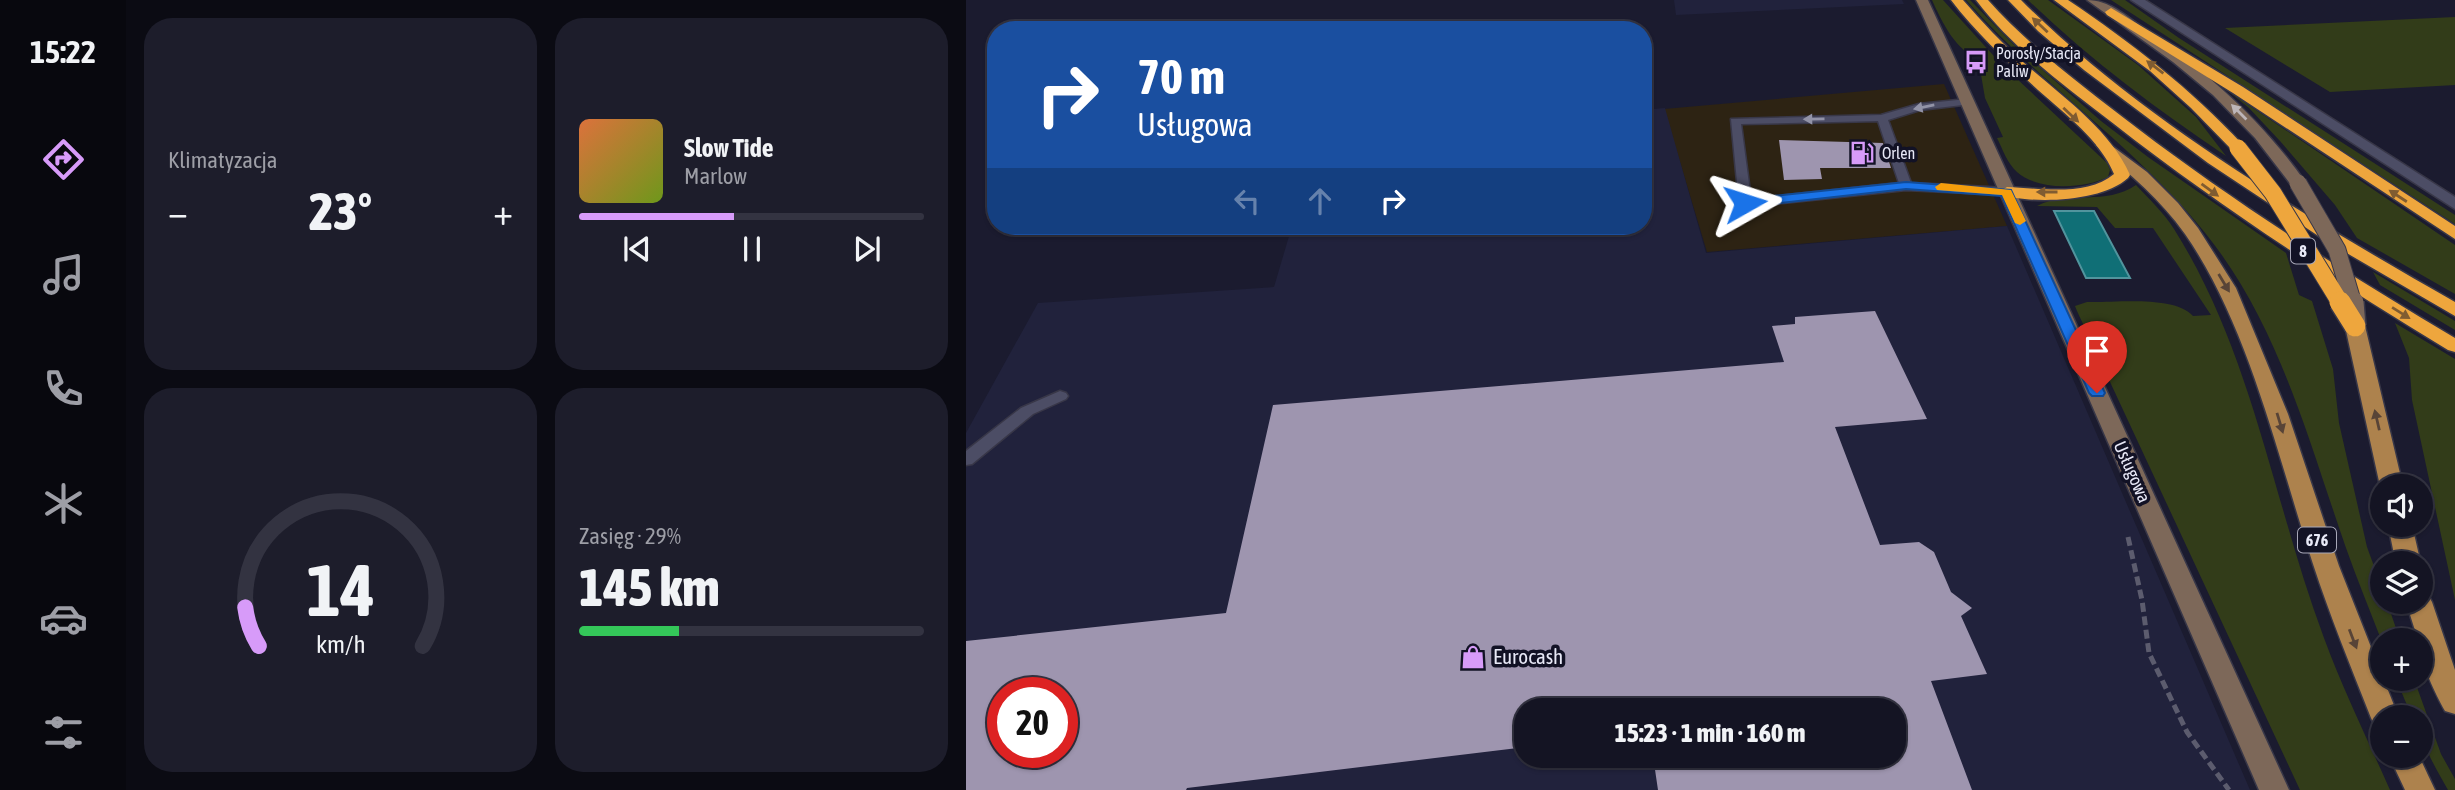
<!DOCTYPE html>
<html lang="pl">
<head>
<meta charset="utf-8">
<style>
  :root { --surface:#141423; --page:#1d1d2b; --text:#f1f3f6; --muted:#9d9ea6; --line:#333341; --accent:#d79bf9 }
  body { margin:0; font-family:"Asap Condensed",sans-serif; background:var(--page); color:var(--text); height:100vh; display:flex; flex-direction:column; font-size:26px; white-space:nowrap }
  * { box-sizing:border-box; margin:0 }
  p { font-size:23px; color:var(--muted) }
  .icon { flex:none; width:38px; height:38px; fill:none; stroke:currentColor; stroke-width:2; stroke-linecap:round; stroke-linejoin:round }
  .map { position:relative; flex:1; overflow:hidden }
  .sheet { display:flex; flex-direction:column; gap:18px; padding:18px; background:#0b0b13; width:840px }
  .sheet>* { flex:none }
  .banner { position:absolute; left:21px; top:21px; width:665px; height:214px; border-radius:28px; box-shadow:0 2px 5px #0004,0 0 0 2px var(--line); background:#1a4fa0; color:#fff; overflow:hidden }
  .buttons { position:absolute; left:1404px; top:474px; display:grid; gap:14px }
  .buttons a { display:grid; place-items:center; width:63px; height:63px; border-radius:50%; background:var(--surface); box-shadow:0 2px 5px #0004,0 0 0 2px var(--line); font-size:35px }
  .speed { position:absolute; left:21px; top:677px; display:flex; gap:14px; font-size:35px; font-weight:700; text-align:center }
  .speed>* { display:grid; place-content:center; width:91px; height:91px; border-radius:50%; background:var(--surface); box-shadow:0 2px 5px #0004,0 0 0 2px var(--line); line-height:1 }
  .speed .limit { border:10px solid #d22; background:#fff; color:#111 }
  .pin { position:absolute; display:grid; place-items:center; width:60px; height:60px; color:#fff; margin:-72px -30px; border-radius:50% 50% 50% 0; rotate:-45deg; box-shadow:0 0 7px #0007 }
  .pin .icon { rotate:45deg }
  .me { position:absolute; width:77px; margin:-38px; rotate:84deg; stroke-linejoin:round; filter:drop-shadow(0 0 5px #0008) }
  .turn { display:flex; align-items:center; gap:24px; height:147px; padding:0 35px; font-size:32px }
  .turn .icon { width:91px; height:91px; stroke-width:2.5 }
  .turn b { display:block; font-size:49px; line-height:60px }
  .lanes { display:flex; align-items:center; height:66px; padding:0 35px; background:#0003; justify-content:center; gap:35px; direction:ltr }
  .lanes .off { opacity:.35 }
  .big { font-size:52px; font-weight:800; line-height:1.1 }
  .sheet .widget { flex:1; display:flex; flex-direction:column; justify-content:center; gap:10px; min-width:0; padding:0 24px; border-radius:28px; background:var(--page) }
  .sheet .dial { align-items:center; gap:0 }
  .dial svg { height:182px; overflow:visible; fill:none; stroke:var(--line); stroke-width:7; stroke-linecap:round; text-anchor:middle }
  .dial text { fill:var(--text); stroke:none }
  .song { display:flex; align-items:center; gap:21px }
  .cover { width:84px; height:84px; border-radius:10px; background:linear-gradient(135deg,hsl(20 70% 55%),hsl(80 70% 35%)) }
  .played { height:7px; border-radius:4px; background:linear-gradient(90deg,var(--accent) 45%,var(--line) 45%) }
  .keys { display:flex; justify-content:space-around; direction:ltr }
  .heat { display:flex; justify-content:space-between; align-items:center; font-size:38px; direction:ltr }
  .charge { height:10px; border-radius:5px; background:linear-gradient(90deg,#34c759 29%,var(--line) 0) }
  .sheet .tiles { flex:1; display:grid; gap:18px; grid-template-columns:repeat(2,1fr) }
  .trip { position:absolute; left:548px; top:698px; width:392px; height:70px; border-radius:28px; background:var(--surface); box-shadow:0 2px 5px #0004,0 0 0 2px var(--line); font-weight:800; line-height:70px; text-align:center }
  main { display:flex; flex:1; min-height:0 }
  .menu { display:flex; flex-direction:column; width:126px; justify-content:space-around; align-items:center; background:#08080e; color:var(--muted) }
  .menu .icon { width:49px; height:49px }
  .menu .on { color:var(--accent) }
  .menu b { font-size:32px; color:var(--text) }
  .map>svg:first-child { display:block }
  .commercial { fill:#2d2313 }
  .built { fill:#21223c; fill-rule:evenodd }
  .green { fill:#323c19 }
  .water { fill:#106f76; stroke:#51949d; stroke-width:2 }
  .building { fill:#9e95af; fill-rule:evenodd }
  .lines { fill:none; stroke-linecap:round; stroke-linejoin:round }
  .lane-casing { stroke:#383748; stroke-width:3 }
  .street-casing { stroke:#383748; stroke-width:3 }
  .secondary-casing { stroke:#383748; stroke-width:3 }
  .primary-casing { stroke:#383748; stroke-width:3 }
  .highway-casing { stroke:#383748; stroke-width:3 }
  .path { stroke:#5c5c6e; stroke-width:5; stroke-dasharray:9 4.5; stroke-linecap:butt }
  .lane { fill:#4c4d65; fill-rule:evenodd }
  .street { fill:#4c4d65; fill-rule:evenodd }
  .secondary { fill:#7d6859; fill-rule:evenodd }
  .primary { fill:#ad824d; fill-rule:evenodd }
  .highway { fill:#eea63d; fill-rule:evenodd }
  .secondary-bridge-far1-casing { stroke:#383748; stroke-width:19; stroke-linecap:butt }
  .secondary-bridge-casing { stroke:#383748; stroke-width:24; stroke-linecap:butt }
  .highway-bridge-far1-casing { stroke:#383748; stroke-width:19; stroke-linecap:butt }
  .highway-bridge-casing { stroke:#383748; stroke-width:24; stroke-linecap:butt }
  .secondary-bridge-far1 { stroke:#7d6859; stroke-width:17 }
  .secondary-bridge { stroke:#7d6859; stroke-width:21 }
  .highway-bridge-far1 { stroke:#eea63d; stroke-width:17 }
  .highway-bridge { stroke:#eea63d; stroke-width:21 }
  .oneway { fill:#805c31 }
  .oneway2 { fill:#9293a7 }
  .oneway3 { fill:#bdb5b8 }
  .oneway4 { fill:#584437 }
  .route { fill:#1a73e8; stroke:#114b97; stroke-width:2 }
  .slow { fill:#f59e0b }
  .labels { text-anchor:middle; stroke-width:7; stroke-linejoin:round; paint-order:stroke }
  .far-poi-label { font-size:16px; fill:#e8e9f7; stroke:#121225; text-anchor:start }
  .shield { fill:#121225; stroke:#a8a8b8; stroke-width:2 }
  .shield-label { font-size:16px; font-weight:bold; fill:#e8e9f7 }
  .street-label { font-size:18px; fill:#e8e9f7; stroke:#121225 }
  .near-poi-label { font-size:21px; fill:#e8e9f7; stroke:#121225; text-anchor:start }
</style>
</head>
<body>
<main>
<nav class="menu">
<b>15:22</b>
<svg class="icon on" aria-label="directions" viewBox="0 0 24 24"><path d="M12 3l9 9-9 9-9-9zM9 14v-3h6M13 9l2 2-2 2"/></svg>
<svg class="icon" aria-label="music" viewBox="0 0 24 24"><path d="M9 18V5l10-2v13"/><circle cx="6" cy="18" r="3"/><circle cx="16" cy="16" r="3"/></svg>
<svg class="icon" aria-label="phone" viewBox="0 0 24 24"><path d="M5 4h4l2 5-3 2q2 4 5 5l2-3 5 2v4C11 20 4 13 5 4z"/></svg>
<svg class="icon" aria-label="climate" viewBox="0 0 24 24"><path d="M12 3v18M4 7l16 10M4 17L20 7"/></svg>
<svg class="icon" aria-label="car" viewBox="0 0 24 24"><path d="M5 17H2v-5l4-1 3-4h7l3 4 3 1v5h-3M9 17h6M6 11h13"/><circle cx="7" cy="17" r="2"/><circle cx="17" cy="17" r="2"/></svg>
<svg class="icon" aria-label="filters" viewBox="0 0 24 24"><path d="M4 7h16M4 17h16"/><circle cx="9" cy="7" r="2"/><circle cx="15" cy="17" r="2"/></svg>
</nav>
<section class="sheet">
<div class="tiles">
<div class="widget"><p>Klimatyzacja</p>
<div class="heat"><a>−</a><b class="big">23°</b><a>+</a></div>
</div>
<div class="widget">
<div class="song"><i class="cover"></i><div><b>Slow Tide</b><p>Marlow</p></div></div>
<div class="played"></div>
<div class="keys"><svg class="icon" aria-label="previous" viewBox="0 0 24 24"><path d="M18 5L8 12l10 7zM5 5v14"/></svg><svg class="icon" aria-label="pause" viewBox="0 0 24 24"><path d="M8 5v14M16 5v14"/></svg><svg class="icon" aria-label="next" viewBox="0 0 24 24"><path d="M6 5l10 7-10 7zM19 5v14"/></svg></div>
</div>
<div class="widget dial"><svg viewBox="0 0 100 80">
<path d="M14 69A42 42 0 1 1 86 69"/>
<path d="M14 69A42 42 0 0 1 8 52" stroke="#d79bf9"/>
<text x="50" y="56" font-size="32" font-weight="700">14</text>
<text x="50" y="72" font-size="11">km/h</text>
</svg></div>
<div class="widget"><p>Zasięg · 29%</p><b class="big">145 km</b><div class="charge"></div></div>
</div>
</section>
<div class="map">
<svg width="1489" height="790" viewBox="0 0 1489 790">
  <rect width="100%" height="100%" fill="#1b1b2f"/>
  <path class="commercial" d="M978 84 1041 226 741 252 698 109Z"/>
  <path class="built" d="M708 0H936L938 4 710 15Z
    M699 108 740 253 1041 226 1284 790H0V433L72 303 308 287 326 226H677V110ZM37 693H96V752H37ZM560 710H928V756H560Z"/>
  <path class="green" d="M966 0H977L1036 65 1141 163 1144 170 1142 177C1118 189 1072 191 1051 172 1041 163 1037 150 1031 138L1037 137 1019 98 1013 63 1017 62 1014 57C992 56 975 20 966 0Z
    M1000 0H1004L1047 44 1135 121 1182 157 1320 253 1333 295 1346 301 1367 369 1373 423 1401 547 1416 588V602H1421L1434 640 1416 642C1404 611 1391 579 1380 548 1342 439 1313 325 1240 234 1170 146 1074 84 1000 0Z
    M1062 0H1082L1172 65 1230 117 1260 156C1190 109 1123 59 1062 0Z
    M1145 0H1159L1213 38 1489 215V224Z
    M1489 17V85L1364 92 1259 28Z
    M1262 91 1489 245V294L1391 238 1369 205 1314 141 1283 108Z
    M1170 185C1183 199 1198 213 1208 229 1287 354 1307 502 1358 638 1377 690 1402 740 1424 790H1334L1111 311 1109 306 1121 302C1149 303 1208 295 1227 316L1245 315 1187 228H1149L1131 207 1071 206C1102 190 1140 206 1170 185Z
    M1407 272 1489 321V330L1414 285Z
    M1429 323 1489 359V600L1446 400 1443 358Z
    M1430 679H1448L1475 754 1489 779V790H1482C1469 767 1454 743 1454 718L1446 717Z"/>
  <path class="water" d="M1088 211H1128L1164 278H1120Z"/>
  <path class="building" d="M813 140 917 143 925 168H854L856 179 818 180Z
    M909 311 961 419 869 427 914 545 953 542 968 552 985 592 1006 608 995 616 1021 674 965 681 1006 790H692L687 756H928V710H560V747L221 788 220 790H0V641L260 613 307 405 818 362 806 326 829 324V317ZM37 693H96V752H37Z"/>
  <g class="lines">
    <g class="lane-casing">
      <path id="lane" d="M1001 99 1005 100V104L954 110 922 120 945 183 1041 188 1047 192 1045 195 940 190 779 207 773 203 765 119 915 115 953 104ZM912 121 933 183 785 199 775 124Z
        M94 391 100 393 102 396 100 399 67 414 6 464 0 465V451L55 408Z"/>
    </g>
    <g class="street-casing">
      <path id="street" d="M1165 0H1179L1489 197V209Z"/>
    </g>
    <g class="secondary-casing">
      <path id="secondary" d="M950 0H962L1323 790H1293Z
        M1121 0C1143 0 1160 16 1177 28 1240 71 1296 120 1340 183L1338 186H1326L1289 138 1247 95 1207 62Z"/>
    </g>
    <g class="primary-casing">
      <path id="primary" d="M1138 140 1181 172 1212 203 1232 228 1270 288 1322 414 1373 566 1433 718H1416V728L1409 726 1405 718C1385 667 1364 616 1347 564 1312 458 1283 326 1219 234 1195 200 1164 174 1133 148L1130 145 1133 142Z
        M1389 320 1399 326 1437 486H1414L1379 326Z
        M1422 525H1446L1455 564 1454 566V564H1430Z
        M1454 593 1462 595 1466 602 1489 670V714L1479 711C1468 691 1454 663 1454 640H1452L1440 602H1454Z
        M1423 756H1453L1469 790H1439Z"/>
    </g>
    <g class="highway-casing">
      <path id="highway" d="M985 0H997C1016 22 1036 43 1057 62 1094 95 1144 129 1164 175L1162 178C1136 202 1068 204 1035 195L1033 192 1041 187C1073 188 1121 197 1148 174 1134 140 1099 114 1072 90 1042 62 1010 33 985 0Z
        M1010 0H1022C1066 49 1119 88 1171 128 1272 205 1380 273 1489 338V352L1482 350C1367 280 1254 207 1148 124 1100 87 1047 49 1010 0Z
        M1042 0H1055C1175 120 1342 218 1489 302V316L1360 241 1242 163 1118 70 1072 31Z
        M1088 0H1102C1166 43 1225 89 1277 145L1280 148 1277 151H1267L1225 108 1184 71Z
        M1145 8 1277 87 1489 226V239L1267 93 1141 15 1139 12Z"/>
    </g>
    <path class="path" d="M1162 537 1176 600 1183 653 1221 732 1263 790"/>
    <use href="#lane" class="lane"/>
    <use href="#street" class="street"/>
    <use href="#secondary" class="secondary"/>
    <use href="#primary" class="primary"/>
    <use href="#highway" class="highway"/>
    <g class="secondary-bridge-far1-casing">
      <path id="secondary-bridge-far1" d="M1332 183 1371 250 1387 304"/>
    </g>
    <g class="secondary-bridge-casing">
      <path id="secondary-bridge" d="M1387 302 1389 326"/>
    </g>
    <g class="highway-bridge-far1-casing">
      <path id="highway-bridge-far1" d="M1272 148 1307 193 1375 304"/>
    </g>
    <g class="highway-bridge-casing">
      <path id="highway-bridge" d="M1374 302 1389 326"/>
    </g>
    <use href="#secondary-bridge-far1" class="secondary-bridge-far1"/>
    <use href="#secondary-bridge" class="secondary-bridge"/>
    <use href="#highway-bridge-far1" class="highway-bridge-far1"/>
    <use href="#highway-bridge" class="highway-bridge"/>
  </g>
  <defs><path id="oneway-solid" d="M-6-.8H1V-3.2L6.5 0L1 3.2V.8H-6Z" transform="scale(1.75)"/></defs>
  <g class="oneway">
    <use href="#oneway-solid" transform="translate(1074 25) rotate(-137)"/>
    <use href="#oneway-solid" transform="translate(1189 67) rotate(-143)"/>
    <use href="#oneway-solid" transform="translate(1105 115) rotate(43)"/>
    <use href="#oneway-solid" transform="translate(1244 190) rotate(36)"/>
    <use href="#oneway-solid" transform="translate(1081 192) rotate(-180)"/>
    <use href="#oneway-solid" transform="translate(1432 196) rotate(-147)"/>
    <use href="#oneway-solid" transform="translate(1435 313) rotate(32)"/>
  </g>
  <g class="oneway2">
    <use href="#oneway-solid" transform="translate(958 107) rotate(169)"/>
    <use href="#oneway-solid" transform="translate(848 119) rotate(179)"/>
  </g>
  <use class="oneway3" href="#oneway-solid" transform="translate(1273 112) rotate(-135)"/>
  <g class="oneway4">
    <use href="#oneway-solid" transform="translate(1258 283) rotate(59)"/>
    <use href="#oneway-solid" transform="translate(1411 420) rotate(-103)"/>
    <use href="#oneway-solid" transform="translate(1314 423) rotate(73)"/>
    <use href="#oneway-solid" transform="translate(1387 639) rotate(69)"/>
  </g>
  <path class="route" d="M940 182 1045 190 1139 393 1137 396H1126L1123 393 1036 196 940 189 779 207 772 203 779 199Z"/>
  <path class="slow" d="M975 183 1045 190 1060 221 1054 225 1049 223 1036 195 971 190 969 187Z"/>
  <defs>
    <g id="bus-bare" transform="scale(1.89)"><path d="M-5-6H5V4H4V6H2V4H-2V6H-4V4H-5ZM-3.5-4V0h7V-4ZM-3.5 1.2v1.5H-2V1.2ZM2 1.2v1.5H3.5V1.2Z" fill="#d79bf9" stroke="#121225" stroke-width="2.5" paint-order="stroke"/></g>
    <g id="fuel-bare" transform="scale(1.89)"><path d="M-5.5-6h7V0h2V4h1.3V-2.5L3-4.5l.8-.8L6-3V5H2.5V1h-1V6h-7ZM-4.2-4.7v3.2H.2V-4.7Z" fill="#d79bf9" stroke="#121225" stroke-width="2.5" paint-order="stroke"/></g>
    <g id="shop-bare" transform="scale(1.89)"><path d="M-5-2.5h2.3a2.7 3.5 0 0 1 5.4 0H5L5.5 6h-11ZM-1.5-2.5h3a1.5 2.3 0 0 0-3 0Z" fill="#d79bf9" stroke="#121225" stroke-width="2.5" paint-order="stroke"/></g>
  </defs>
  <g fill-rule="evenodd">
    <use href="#bus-bare" x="1010" y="62"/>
    <use href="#fuel-bare" x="896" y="153"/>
    <use href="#shop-bare" x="507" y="657"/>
  </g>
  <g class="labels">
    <g class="far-poi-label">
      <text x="1030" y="59">Porosły/Stacja<tspan x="1030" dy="18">Paliw</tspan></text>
      <text x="916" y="159">Orlen</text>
    </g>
    <g class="shield">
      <rect x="1325" y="238.5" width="24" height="25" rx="5"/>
      <rect x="1332" y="527.5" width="38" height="25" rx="5"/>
    </g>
    <g class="shield-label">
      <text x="1337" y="257">8</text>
      <text x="1351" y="546">676</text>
    </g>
    <g class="street-label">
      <text transform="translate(1166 472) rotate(66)" y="6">Usługowa</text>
    </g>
    <g class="near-poi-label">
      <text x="527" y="664">Eurocash</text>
    </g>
  </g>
</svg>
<div class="buttons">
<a><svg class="icon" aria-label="sound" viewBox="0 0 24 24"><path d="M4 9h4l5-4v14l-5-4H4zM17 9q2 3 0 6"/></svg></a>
<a><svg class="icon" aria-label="layers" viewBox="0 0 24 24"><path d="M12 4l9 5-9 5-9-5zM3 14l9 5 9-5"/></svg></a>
<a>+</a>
<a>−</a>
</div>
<div class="speed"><div class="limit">20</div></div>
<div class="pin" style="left:1131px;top:393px;background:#d93025"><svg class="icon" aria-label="arrive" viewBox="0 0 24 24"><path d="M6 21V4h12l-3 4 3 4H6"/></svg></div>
<svg class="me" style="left:779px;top:203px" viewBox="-20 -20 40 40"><path d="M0-17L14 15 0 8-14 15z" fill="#1a73e8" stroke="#fff" stroke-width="4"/></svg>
<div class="trip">15:23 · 1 min · 160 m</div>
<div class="banner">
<div class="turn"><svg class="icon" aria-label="right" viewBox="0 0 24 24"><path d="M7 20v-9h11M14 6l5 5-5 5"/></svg><div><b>70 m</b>Usługowa</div></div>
<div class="lanes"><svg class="icon off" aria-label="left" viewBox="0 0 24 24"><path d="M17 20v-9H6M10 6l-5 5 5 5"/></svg><svg class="icon off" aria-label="ahead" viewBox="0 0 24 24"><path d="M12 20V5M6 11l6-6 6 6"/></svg><svg class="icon" aria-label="right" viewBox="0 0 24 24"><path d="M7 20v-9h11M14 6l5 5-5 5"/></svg></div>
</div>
</div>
</main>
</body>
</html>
